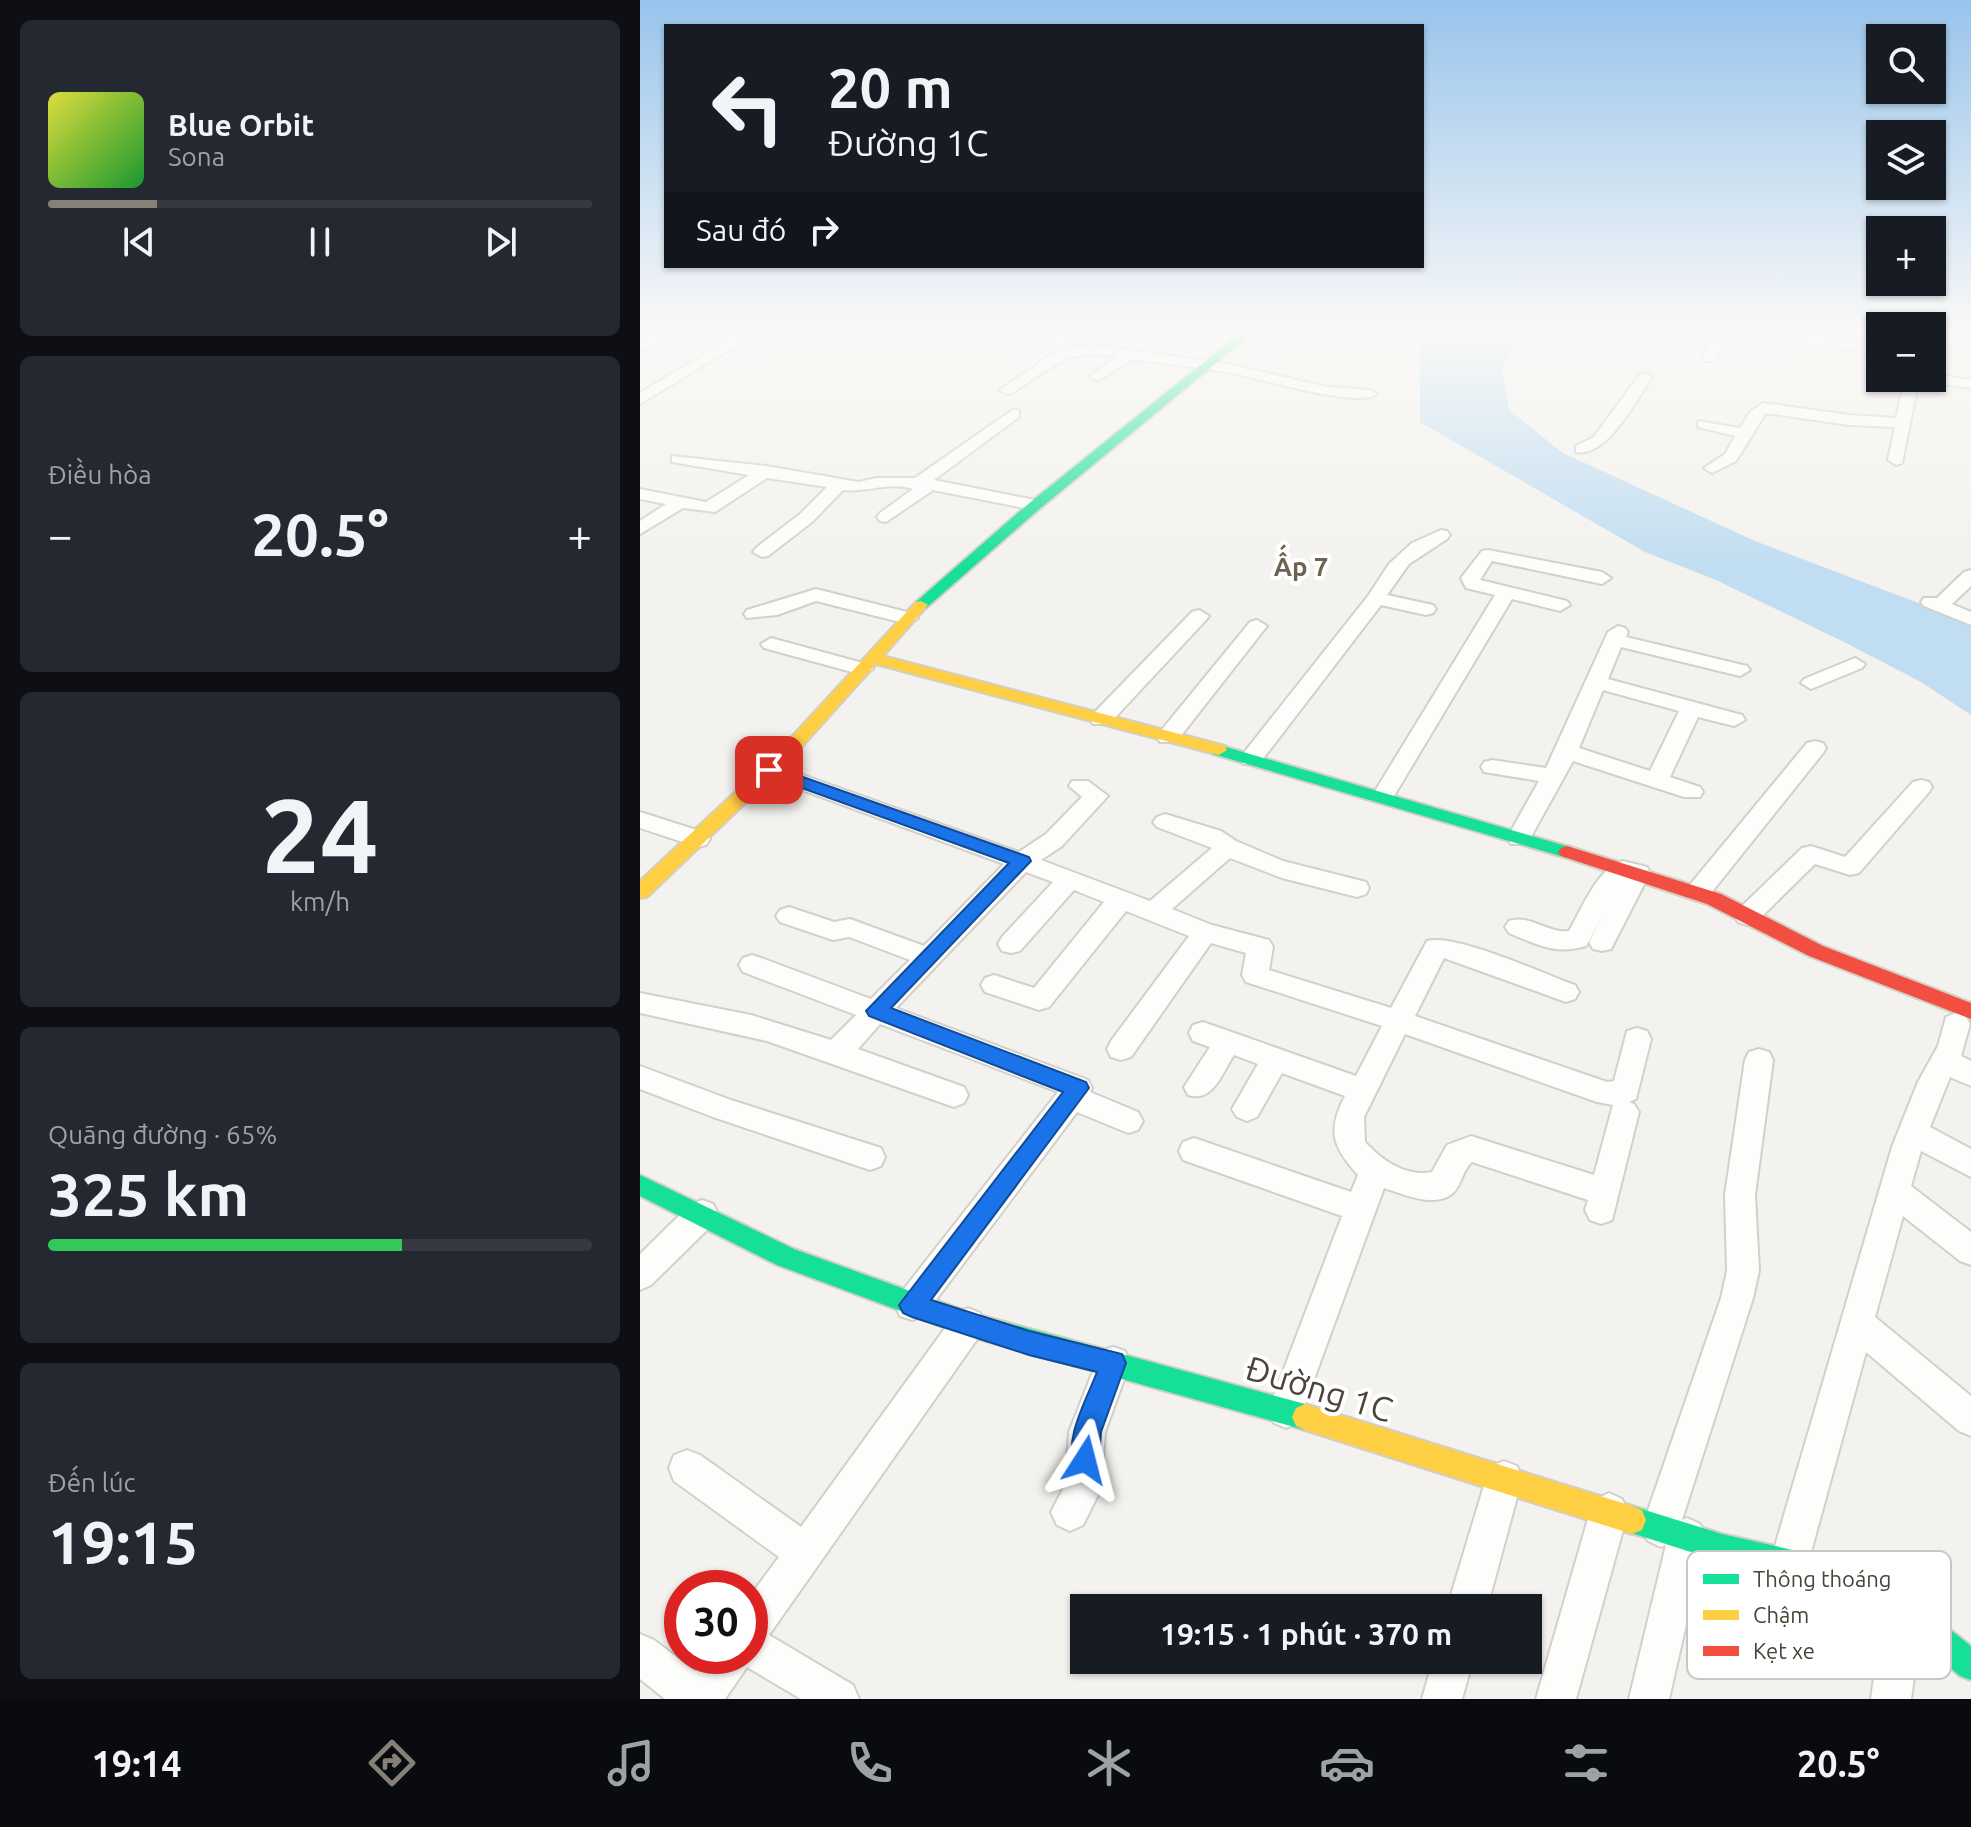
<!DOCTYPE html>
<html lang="vi">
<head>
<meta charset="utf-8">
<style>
  :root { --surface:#171b24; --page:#242831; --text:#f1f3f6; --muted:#9ea1a6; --line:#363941; --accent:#868178 }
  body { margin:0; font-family:Ubuntu,sans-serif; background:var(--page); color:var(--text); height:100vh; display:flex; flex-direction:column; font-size:30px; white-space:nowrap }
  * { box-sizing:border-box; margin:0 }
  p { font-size:26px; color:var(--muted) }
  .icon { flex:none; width:44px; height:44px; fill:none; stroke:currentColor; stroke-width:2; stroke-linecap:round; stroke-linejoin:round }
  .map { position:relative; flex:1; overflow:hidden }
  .sheet { display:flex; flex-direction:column; gap:20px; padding:20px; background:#0d0f14; width:640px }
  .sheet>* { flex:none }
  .top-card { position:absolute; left:24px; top:24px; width:760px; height:244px; border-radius:0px; box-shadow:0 2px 6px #0004; background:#171b24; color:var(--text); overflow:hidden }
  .fabs { position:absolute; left:1226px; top:24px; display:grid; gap:16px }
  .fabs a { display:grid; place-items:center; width:80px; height:80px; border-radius:0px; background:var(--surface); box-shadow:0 2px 6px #0004; font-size:40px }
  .speed { position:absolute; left:24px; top:1570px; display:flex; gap:16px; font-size:40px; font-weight:700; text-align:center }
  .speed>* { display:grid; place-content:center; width:104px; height:104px; border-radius:50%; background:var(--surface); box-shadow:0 2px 6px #0004; line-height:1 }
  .speed .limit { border:12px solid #d22; background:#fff; color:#111 }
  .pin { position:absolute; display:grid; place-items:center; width:68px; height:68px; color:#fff; margin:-34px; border-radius:16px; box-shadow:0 4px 12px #0006 }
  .me { position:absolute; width:88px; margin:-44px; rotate:9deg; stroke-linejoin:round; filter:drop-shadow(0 0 6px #0008) }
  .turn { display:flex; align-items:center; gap:28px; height:168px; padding:0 32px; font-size:36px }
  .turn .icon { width:104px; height:104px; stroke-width:2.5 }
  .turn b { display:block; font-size:56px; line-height:68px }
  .then { display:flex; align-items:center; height:76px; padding:0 32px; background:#0003; gap:16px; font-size:30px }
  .big { font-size:60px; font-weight:700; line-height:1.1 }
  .sheet .card { flex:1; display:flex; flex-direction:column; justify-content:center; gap:12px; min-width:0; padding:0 28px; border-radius:12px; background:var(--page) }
  .sheet .dial { align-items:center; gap:0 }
  .dial b { font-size:104px; line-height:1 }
  .song { display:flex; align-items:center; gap:24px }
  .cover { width:96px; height:96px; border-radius:12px; background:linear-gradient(135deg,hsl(60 70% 55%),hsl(130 70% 35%)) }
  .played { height:8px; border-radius:4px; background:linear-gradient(90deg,var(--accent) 20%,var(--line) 20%) }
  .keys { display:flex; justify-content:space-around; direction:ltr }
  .heat { display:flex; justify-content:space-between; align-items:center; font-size:44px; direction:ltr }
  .charge { height:12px; border-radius:6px; background:linear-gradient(90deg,#34c759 65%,var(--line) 0) }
  .trip { position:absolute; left:430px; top:1594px; width:472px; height:80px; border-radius:0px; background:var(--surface); box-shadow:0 2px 6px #0004; font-weight:700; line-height:80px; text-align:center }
  .tab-bar { display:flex; height:128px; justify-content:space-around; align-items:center; background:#090b0e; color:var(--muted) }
  .tab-bar .icon { width:56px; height:56px }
  .tab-bar .current { color:var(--accent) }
  .tab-bar b { font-size:36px; color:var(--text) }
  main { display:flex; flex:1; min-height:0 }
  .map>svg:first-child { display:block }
  .water { fill:#c0ddf1 }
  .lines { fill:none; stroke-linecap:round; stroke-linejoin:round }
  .street-casing { stroke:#d2d0cb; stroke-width:4 }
  .fast-casing { stroke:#d3cfc5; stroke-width:4 }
  .slow-casing { stroke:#d3cfc5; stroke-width:4 }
  .jam-casing { stroke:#d3cfc5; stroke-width:4 }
  .street { fill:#fdfdfc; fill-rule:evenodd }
  .fast { fill:#16e098; fill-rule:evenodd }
  .slow { fill:#ffcf43; fill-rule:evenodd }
  .jam { fill:#f24e42; fill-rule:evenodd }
  .route { fill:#1a73e8; stroke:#114b97; stroke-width:2 }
  .labels { text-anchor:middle; stroke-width:8; stroke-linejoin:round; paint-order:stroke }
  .far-neighbourhood-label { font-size:26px; font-weight:bold; fill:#6e6250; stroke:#fff }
  .near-street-label { font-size:34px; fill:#4b4439; stroke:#fff }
  .key { fill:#fff; stroke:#c9c7c4; stroke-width:2 }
  .key-label { font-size:22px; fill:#4b4439 }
</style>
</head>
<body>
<main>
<section class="sheet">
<div class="card">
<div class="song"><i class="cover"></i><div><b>Blue Orbit</b><p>Sona</p></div></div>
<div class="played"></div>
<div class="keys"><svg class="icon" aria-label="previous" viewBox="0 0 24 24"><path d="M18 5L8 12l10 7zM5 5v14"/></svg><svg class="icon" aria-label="pause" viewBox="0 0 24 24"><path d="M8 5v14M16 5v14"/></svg><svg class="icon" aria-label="next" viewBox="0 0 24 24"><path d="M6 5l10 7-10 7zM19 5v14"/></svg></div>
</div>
<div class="card"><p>Điều hòa</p>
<div class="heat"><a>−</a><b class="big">20.5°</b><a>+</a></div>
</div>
<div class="card dial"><b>24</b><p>km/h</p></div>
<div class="card"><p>Quãng đường · 65%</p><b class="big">325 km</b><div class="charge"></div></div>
<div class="card"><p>Đến lúc</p><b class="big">19:15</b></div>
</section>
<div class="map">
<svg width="1331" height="1699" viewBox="0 0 1331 1699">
  <rect width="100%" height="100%" fill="#f4f2ee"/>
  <path class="water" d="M788 331H881L862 369 869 410 923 453 1115 541 1331 623V715L1281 682 1206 643 1076 580 1005 552 780 422V339Z"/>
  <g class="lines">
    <g class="street-casing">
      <path id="street" d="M24 331 101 334 148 331 127 340 102 342 0 404V393L86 341 35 337 0 351V342Z
        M334 331C357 331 413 327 430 340L423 344 341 335Z
        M1082 331H1106L1085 342 1075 361H1065L1063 358 1072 340Z
        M1106 331H1143L1240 346V354L1113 335Z
        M1292 331H1302L1299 349 1292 353Z
        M455 345 593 365 687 387 730 390 737 394C719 409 619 378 592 373 559 367 526 364 493 359L457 381 450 377 452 374 477 356C426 349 413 366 372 393L367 394 360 390 418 350Z
        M1005 373 1012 377C997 399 967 458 936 452V446L954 437 1000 374Z
        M1292 374 1331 380V388L1287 382 1280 378H1292Z
        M1265 378H1279L1262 463 1256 465 1248 460 1255 427 1209 425 1126 413 1096 461 1072 473 1064 468 1085 454 1095 436 1058 427V421L1100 428 1110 412 1123 403 1209 415 1256 418Z
        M374 409 379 411V417L294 480 400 501 403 505 400 509 394 510 293 490 246 522 240 521 237 517 240 513 273 489C250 481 226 493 203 490L172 522 128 556 122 557 113 552 116 548 160 514 187 487 127 478 75 512 43 508 0 534V521L26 504 0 499V489L66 502 109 475 32 462V456L126 466 219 482 236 478H275Z
        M801 530 807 531 810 535 807 539 769 564 747 595 793 605 796 609 793 613 786 615 741 605 619 764H603L600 759 603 754 728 596 749 564 772 543Z
        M848 550 962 572 971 578 962 584 852 561 840 580 927 601 930 605 920 611 872 599 751 801H735L732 796 855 595 826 588 821 578 842 551Z
        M1331 570V586L1312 604 1331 612V625L1284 606 1281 602 1284 598H1297L1324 572Z
        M176 589 275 614 278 618 268 624 176 601 137 615 107 618 104 614 107 610Z
        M559 610 569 616 566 620 469 724H453L450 719 453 714 552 612Z
        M617 620 627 626 536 742H520L517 737 520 732 610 622Z
        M978 626 985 628 988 632 986 637 1107 666 1110 670 1100 676 981 647 968 679 1102 715 1105 720 1094 726 1058 717 1030 777 1060 787 1063 792 1060 797H1044L933 761 887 844H871L867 838 899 781 844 772 841 767 844 762 852 760 906 768 968 632ZM963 690 1039 711 1010 771 939 748Z
        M131 638 230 665 233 669 223 675 124 648 121 644Z
        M1215 658 1225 664 1222 668 1171 689 1161 683 1164 679Z
        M1175 741 1183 743 1186 748 1183 753 1067 898 1058 901 1049 898 1046 892 1049 886 1167 743Z
        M129 763 379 852 406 834 442 797 429 786 432 781H448L468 796 422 846 401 860 510 901 572 848 517 827 513 822 517 817 525 814 581 831 596 841 643 861 726 882 729 888 726 894 717 897 642 878 590 858 532 909 572 925 629 940 633 947 629 970 751 1008 787 941C815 933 904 974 935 985L939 992 935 999 926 1002 804 958 775 1016 967 1082 974 1081 987 1031 997 1028 1007 1031 1011 1039 996 1099 989 1102 994 1104 999 1112 972 1220 961 1224 950 1220 945 1210 948 1200 832 1162C823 1169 821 1187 812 1194 792 1208 763 1194 744 1188L658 1423 646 1428 634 1423 628 1411 702 1216 543 1160 539 1151 543 1142 554 1138 711 1192 718 1175C692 1146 687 1131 705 1096L642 1073 617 1117 607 1121 597 1117 592 1109 618 1064 594 1055C582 1073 573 1103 548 1095L544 1087 570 1047 553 1041 549 1033 553 1025 563 1022 716 1076 742 1026 606 982 602 975 606 953 571 943 491 1057 481 1060 471 1057 467 1049 471 1041 549 936 486 911 409 1007 399 1010 345 992 341 985 345 978 354 975 394 988 464 902 434 890 380 951 371 953 362 951 358 944 362 937 413 882 386 872 256 1008 448 1080 452 1088 450 1092 498 1112 503 1121 498 1130 488 1133 437 1112 284 1316 272 1320 260 1316 255 1305 260 1294 418 1092 240 1024 218 1049 324 1087 328 1095 324 1103 314 1107 127 1041 0 1013V993L111 1015 191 1040 216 1015 103 972 99 965 103 958 112 955 121 958 231 999 270 960 209 937 193 940 140 922 136 916 140 910 149 907 194 922 210 919 284 946 364 864 121 775 118 770 121 765ZM765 1034 957 1102 973 1105 954 1175 831 1136 807 1145 792 1172C765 1177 742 1160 725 1142L724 1117Z
        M1281 780 1289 782 1292 787 1289 792 1219 873 1210 875 1175 864 1116 922 1107 925 1098 922 1094 916 1098 910 1162 848 1171 846 1205 857 1273 782Z
        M0 812 66 833 70 839 66 845 58 847 0 828Z
        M983 861 1007 867 1010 873 971 949 962 951 953 949 949 942 962 917 946 946C915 955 898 945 869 933L865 927 869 921C890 914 908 934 929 931 942 909 957 868 983 861Z
        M1316 1013 1326 1017 1330 1024 1321 1056 1331 1061V1086L1310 1077 1290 1127 1331 1149V1177L1281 1151 1271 1186 1331 1232V1265L1320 1261 1263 1216 1235 1317 1331 1396V1436L1319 1431 1226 1352 1168 1563 1163 1577 1149 1582 1135 1577 1130 1563 1252 1147 1278 1082 1298 1046 1306 1017Z
        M1119 1049 1129 1052 1133 1060 1115 1195 1119 1271 1113 1298 1042 1520 1047 1518 1060 1524 1066 1537 1029 1699H989L1026 1545 1021 1547 1008 1541 1002 1528 1081 1298 1087 1271 1085 1195 1105 1060 1109 1052Z
        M0 1066 91 1100 241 1148 245 1157 241 1166 230 1170 73 1117 0 1089Z
        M62 1200 73 1204 78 1214 73 1224 11 1285 0 1290V1254L51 1204Z
        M328 1308 340 1313 345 1324 340 1335 129 1635 213 1685 219 1699H161L107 1667 85 1699H25L0 1679V1634L14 1640 55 1671 66 1656H110V1596L139 1557 34 1481 29 1468 34 1455 47 1450 60 1455 161 1527 316 1313Z
        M473 1347 485 1351 490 1363 465 1432 461 1489 443 1525 430 1531 417 1525 411 1512 425 1485 429 1432 461 1351Z
        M864 1461 877 1466 882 1479 847 1608H807L846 1479 851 1466Z
        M969 1493 982 1499 988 1512 936 1699H896L950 1512 956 1499Z
        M1263 1594 1277 1600 1283 1614 1271 1699H1231L1243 1614 1249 1600Z
        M793 1660H833L822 1699H782Z"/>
    </g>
    <g class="fast-casing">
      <path id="fast" d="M603 331H615L397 511 286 608H276V602L387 505Z
        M579 745 933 848 936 852 927 858 573 754 571 750Z
        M0 1175 154 1249 328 1312 665 1404 674 1408 678 1417 674 1426 665 1430 328 1336 137 1265 0 1196Z
        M992 1506 1082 1534 1197 1560 1274 1601 1331 1646V1680L1320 1676 1254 1621 1193 1587 1082 1562 982 1530 978 1520 982 1510Z"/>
    </g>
    <g class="slow-casing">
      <path id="slow" d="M281 601 288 605 243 656 585 746 587 750 579 755 236 664 148 762 7 897 0 898V881L136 754 276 602Z
        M665 1404 992 1506 1002 1510 1006 1520 1002 1530 992 1534 665 1430 656 1426 652 1417 656 1408Z"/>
    </g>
    <g class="jam-casing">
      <path id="jam" d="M927 846 1081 894 1183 946 1331 1003V1019L1169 956 1067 904 921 856 918 852 921 848Z"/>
    </g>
    <use href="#street" class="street"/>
    <use href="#fast" class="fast"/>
    <use href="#slow" class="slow"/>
    <use href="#jam" class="jam"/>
  </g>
  <linearGradient id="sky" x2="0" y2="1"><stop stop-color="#98c4ec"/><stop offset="0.58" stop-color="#faf9f7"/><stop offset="1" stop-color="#faf9f7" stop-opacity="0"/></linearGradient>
  <rect width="1331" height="569" fill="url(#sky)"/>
  <path class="route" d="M129 765 389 857 391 861 251 1008 446 1082 449 1088 291 1300 389 1331 482 1354 486 1363 461 1432 459 1460 455 1470 445 1474 435 1470C423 1439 446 1401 457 1372L389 1355 272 1317 263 1313 259 1305 423 1092 229 1016 226 1011 369 863 123 774 120 770 123 766Z"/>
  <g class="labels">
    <g class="far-neighbourhood-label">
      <text x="661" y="576">Ấp 7</text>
    </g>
    <g class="near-street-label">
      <text transform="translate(679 1389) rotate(17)" y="12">Đường 1C</text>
    </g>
  </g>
  <rect x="1047" y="1551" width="264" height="128" rx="12" class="key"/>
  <rect x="1063" y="1574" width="36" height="10" fill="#16e098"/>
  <rect x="1063" y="1610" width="36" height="10" fill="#ffcf43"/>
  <rect x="1063" y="1646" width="36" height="10" fill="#f24e42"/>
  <g class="key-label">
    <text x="1113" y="1587">Thông thoáng</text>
    <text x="1113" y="1623">Chậm</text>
    <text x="1113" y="1659">Kẹt xe</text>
  </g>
</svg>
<div class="fabs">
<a><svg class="icon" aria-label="search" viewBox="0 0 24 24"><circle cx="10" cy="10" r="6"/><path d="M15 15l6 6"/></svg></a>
<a><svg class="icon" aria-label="layers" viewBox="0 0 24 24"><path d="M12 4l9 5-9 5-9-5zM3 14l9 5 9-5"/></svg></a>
<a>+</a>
<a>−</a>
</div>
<div class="speed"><div class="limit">30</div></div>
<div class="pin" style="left:129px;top:770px;background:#d93025"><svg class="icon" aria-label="arrive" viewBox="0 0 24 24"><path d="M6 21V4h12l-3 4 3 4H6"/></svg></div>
<svg class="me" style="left:445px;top:1460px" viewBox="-20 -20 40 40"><path d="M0-17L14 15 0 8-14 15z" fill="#1a73e8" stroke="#fff" stroke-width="4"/></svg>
<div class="trip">19:15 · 1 phút · 370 m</div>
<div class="top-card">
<div class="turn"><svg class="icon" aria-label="left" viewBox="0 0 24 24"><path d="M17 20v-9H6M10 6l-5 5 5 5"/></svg><div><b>20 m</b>Đường 1C</div></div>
<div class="then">Sau đó<svg class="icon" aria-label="right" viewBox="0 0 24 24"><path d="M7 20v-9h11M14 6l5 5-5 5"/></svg></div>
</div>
</div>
</main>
<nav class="tab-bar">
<b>19:14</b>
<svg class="icon current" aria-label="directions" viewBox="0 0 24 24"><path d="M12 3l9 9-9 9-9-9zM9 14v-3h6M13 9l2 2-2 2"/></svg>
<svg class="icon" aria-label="music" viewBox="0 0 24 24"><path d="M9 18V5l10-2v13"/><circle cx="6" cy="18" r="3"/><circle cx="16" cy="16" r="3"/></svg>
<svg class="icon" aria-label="phone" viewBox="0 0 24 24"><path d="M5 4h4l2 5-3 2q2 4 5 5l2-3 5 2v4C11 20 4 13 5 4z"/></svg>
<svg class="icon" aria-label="climate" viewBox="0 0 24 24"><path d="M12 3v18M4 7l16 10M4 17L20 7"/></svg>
<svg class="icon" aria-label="car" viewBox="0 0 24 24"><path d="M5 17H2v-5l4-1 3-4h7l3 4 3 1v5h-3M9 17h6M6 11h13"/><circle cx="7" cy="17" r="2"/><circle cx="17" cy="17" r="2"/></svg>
<svg class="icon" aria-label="filters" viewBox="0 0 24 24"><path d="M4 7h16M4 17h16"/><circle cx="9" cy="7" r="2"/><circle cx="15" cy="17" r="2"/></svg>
<b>20.5°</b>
</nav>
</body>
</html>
